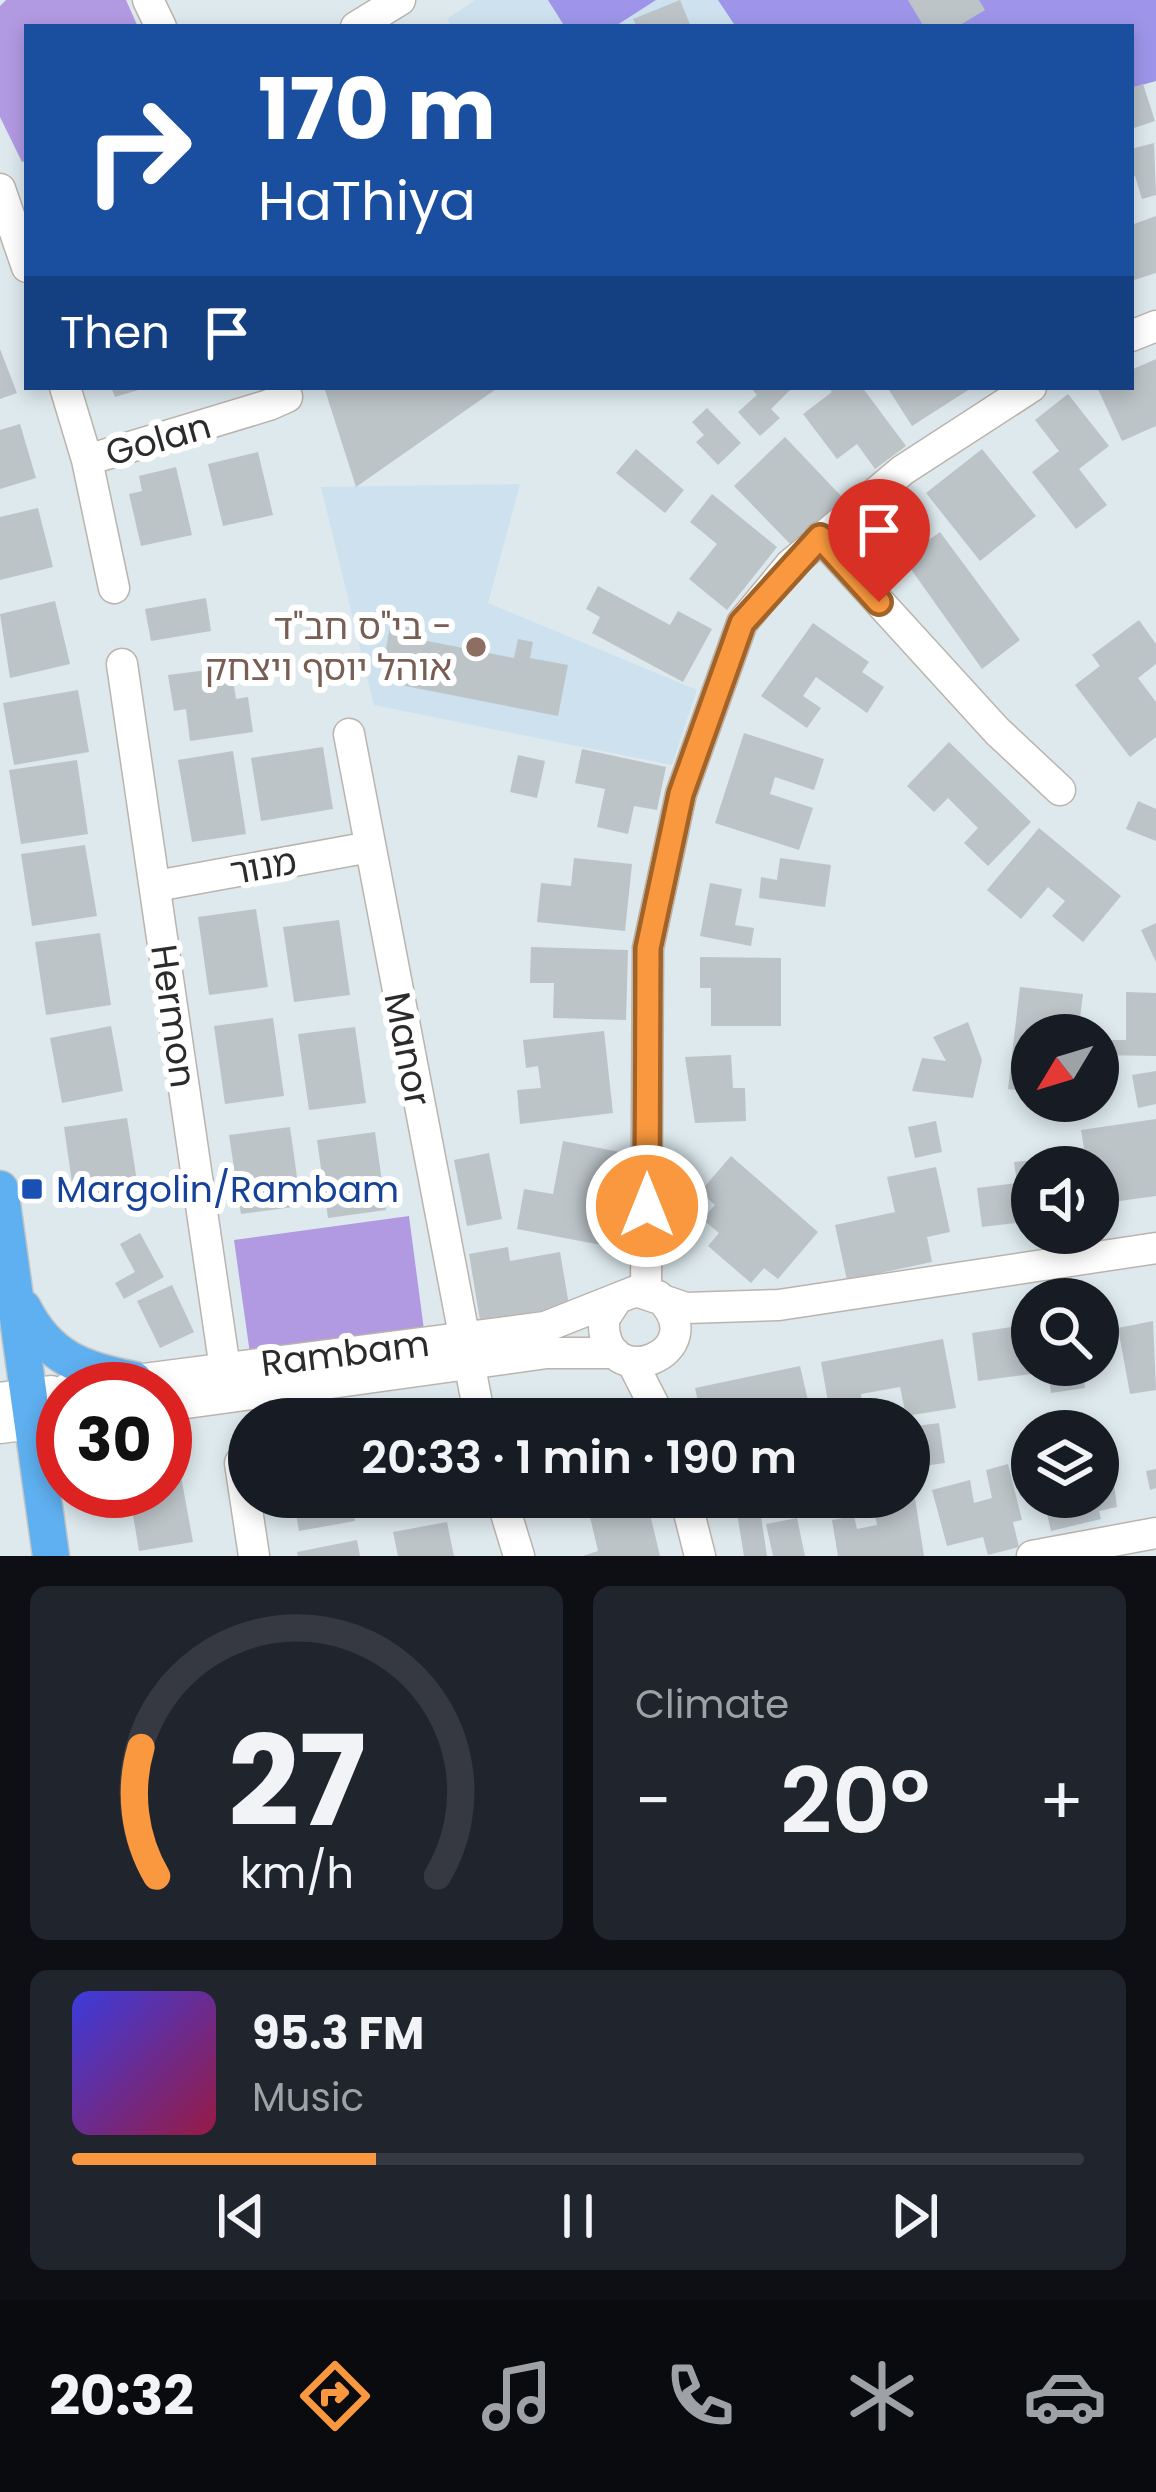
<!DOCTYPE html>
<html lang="en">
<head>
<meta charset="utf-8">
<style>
  :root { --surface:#171b24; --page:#20242c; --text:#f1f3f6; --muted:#9ea1a6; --line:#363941; --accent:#f9983e }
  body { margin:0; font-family:Poppins,"Noto Sans Hebrew",sans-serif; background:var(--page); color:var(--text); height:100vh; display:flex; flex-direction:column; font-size:45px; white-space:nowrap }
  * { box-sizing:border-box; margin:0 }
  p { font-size:39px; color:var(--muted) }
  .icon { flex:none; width:66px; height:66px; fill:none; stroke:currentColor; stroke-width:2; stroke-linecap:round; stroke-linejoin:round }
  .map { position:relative; height:1556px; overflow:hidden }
  .panel { display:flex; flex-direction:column; gap:30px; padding:30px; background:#0d0f14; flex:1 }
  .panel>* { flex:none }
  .top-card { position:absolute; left:24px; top:24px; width:1110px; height:366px; border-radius:0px; box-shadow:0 6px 18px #0003; background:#1a4fa0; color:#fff; overflow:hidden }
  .needle { width:78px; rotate:232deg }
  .fabs { position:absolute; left:1011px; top:1014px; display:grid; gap:24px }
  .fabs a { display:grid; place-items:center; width:108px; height:108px; border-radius:50%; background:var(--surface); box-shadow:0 6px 18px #0003; font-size:60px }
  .speed { position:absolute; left:36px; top:1362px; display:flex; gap:24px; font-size:60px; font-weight:700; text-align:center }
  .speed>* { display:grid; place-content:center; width:156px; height:156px; border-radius:50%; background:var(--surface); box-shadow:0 6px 18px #0003; line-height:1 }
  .speed .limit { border:18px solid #d22; background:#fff; color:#111 }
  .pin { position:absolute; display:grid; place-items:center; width:102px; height:102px; color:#fff; margin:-123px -51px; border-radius:50% 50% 50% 0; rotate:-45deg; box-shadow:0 0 12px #0007 }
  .pin .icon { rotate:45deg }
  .me { position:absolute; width:132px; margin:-66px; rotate:0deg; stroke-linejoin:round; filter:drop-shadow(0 0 9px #0008) }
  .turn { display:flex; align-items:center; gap:42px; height:252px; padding:0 36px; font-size:54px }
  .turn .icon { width:156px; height:156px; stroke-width:2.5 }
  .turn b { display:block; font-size:84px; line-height:102px }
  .then { display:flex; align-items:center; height:114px; padding:0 36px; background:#0003; gap:24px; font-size:45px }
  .big { font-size:90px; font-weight:600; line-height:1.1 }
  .panel .tile { flex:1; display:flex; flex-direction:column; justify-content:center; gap:18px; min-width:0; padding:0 42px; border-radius:18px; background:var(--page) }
  .panel .dial { align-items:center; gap:0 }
  .dial svg { height:312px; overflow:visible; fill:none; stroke:var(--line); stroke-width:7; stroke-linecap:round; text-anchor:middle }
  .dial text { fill:var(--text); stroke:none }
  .song { display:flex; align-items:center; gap:36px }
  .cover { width:144px; height:144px; border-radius:18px; background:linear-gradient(135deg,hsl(240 70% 55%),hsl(340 70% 35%)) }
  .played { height:12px; border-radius:6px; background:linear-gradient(90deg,var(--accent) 30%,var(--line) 30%) }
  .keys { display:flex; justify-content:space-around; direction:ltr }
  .heat { display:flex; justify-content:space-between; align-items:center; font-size:66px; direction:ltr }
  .panel .tiles { flex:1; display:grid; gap:30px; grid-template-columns:1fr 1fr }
  .tile:last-child { grid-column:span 2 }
  .trip { position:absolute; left:228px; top:1398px; width:702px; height:120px; border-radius:60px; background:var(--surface); box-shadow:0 6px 18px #0003; font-weight:600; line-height:120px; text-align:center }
  .dock { display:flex; height:192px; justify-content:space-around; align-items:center; background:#090b0e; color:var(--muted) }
  .dock .icon { width:84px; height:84px }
  .dock .on { color:var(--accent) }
  .dock b { font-size:54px; color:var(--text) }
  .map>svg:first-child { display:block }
  .education { fill:#cde2ee }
  .green { fill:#b29ae3 }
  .pitch { fill:#9e95ea }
  .building { fill:#bcc4c8 }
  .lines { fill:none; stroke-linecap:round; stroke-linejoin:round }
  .minor-casing { stroke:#bbb4ad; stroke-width:33 }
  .major-casing { stroke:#c4c4c4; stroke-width:39 }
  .minor { stroke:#fff; stroke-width:30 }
  .major { stroke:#5fb0f0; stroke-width:36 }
  .route-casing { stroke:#a26328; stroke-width:30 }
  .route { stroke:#f9983e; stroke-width:21 }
  .education-dot { fill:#8d6e63; stroke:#fff; stroke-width:4.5 }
  .transit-dot { fill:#1a4fb4; stroke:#fff; stroke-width:4.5 }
  .labels { text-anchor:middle; stroke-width:12; stroke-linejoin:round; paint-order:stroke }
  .street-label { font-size:36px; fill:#2b2b2b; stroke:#fff }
  .education-label { font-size:36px; fill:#785e54; stroke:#fff; text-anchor:end }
  .transit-label { font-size:36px; fill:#164399; stroke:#fff; text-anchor:start }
</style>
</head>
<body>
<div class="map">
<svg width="1156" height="1556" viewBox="0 0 1156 1556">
  <rect width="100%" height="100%" fill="#dde9ed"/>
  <path class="education" d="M475 0H719L737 27H452L447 19Z
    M520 484 488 603 697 690 672 765 374 705 321 487Z"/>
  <path class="green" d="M6 0H126L138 27H27V160L22 162 0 117V6Z
    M409 1216 424 1330 250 1354 234 1240Z"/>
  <path class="pitch" d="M548 0H656L614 27H565Z
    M718 0H1156V81L1131 88V27H736Z"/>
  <path class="building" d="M680 0 691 27H637L633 19Z
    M908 0H979L985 10 957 27H924Z
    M1143 84 1155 121 1131 129V88Z
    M1154 143 1156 195 1142 199 1135 176 1131 177V149Z
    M1156 216V273L1131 281V225Z
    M0 349 17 393 0 399Z
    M1156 359V426L1122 441 1097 387H1131V370Z
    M111 387H144L145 388 115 397Z
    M324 387H499L356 487Z
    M750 387H793L771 409 780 418 760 436 738 412 757 395Z
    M828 387H862L906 446 875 469 857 444 837 459 803 414 832 392Z
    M887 387H973L912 426Z
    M1068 394 1109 446 1079 469 1107 505 1076 529 1032 472 1059 451 1035 420Z
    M707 408 741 443 718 465 696 442 704 435 692 422Z
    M20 424 36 478 0 489V430Z
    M785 437 843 498 792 546 734 486Z
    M636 449 684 490 665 513 616 473Z
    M982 449 1036 516 980 561 926 493Z
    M258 452 273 515 223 526 208 464Z
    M176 467 192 535 141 546 129 494 142 491 139 476Z
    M712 494 777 547 727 610 689 579 717 544 690 522Z
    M38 508 53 567 0 580V517Z
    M940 532 1020 640 982 669 903 558Z
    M598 586 670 625 678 611 712 629 683 682 592 633 600 617 586 609Z
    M206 598 211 631 151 641 145 609Z
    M55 601 70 664 10 678 0 614Z
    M1139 620 1156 644V664L1138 678 1156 702V737L1130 757 1075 685 1100 666 1092 655Z
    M391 621 414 625 412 638 514 658 518 639 533 642 530 658 568 665 558 716 400 685 404 664 384 660Z
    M813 623 869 662 862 672 884 687 867 713 816 677 803 696 821 708 807 728 761 696Z
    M231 667 236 699 248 697 253 732 190 741 186 709 174 711 168 675Z
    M78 690 89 752 14 765 3 703Z
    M744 733 824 759 814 790 775 777 770 794 813 808 799 850 715 823Z
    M949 742 1031 822 988 866 964 843 978 828 948 798 934 812 907 786Z
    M323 747 333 809 261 821 251 758Z
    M582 749 666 767 657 810 634 806 628 834 597 827 605 789 575 783Z
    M233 751 246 834 192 842 178 760Z
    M518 755 545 761 537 798 510 792Z
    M77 760 88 834 21 844 9 770Z
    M1138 801 1156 809V841L1126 829Z
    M1039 828 1121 896 1083 942 1052 916 1065 901 1048 887 1021 919 987 890Z
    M85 845 97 916 32 926 21 854Z
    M574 858 632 864 625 931 537 922 541 883 571 886Z
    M780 858 831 865 825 907 759 898 761 877 777 880Z
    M710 883 742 889 735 925 754 928 751 946 700 936Z
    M256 909 268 987 209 995 198 917Z
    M339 920 350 995 294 1002 283 927Z
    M1156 923V962L1141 930Z
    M100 933 111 1005 46 1015 35 942Z
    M531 947 628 950 626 1020 553 1018 554 983H530Z
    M700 957 781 958V1026H711V988H700Z
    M1020 987 1083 994 1078 1035H1032V1092L1008 1089Z
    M1126 992 1156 993V1056L1098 1055V1040H1126Z
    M273 1018 284 1096 225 1104 214 1026Z
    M968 1022 982 1060 973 1098 912 1091 922 1058 946 1061 933 1037Z
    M111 1026 123 1091 62 1103 50 1038Z
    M355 1027 366 1103 309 1110 298 1034Z
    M604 1031 613 1113 520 1124 517 1090 541 1088 538 1066 526 1068 523 1040Z
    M731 1055 733 1088H745L746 1121 695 1123 685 1057Z
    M1156 1071V1104L1138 1108 1132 1075Z
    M127 1118 138 1188 74 1197 64 1127Z
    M1156 1119V1196L1098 1204V1167H1087L1081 1130Z
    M936 1121 942 1152 915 1158 908 1127Z
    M290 1127 301 1206 241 1214 229 1135Z
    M375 1132 386 1210 328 1218 317 1140Z
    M563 1141 625 1153 607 1246 517 1229 524 1189 553 1194Z
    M489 1153 502 1219 467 1226 454 1160Z
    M731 1156 818 1232 778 1279 764 1268 751 1283 708 1246 719 1233 702 1219 715 1205 700 1192Z
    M1044 1159 1045 1167H1032V1221L982 1227 977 1188 1017 1183 1014 1162Z
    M936 1167 950 1232 927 1237 932 1262 847 1280 835 1225 895 1212 887 1177Z
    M140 1233 164 1277 124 1299 115 1283 135 1272 120 1244Z
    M508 1247 510 1261 560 1252 570 1311 481 1326 469 1254Z
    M172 1285 194 1332 160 1348 137 1301Z
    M1153 1321 1156 1390 1130 1394 1118 1328Z
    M1032 1324V1365H1082L1085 1388 1051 1393 1048 1372 978 1381 972 1333Z
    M943 1339 956 1408 906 1416 900 1387 861 1394 865 1419H831L821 1362Z
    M800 1366 812 1418 751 1419 747 1406 723 1411 724 1419H702L695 1388Z
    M939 1423 945 1463 909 1468V1427Z
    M1110 1452 1117 1507 1099 1511 1101 1519 1051 1531 1043 1497H1098V1455Z
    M1008 1464 1022 1520 1013 1522 1019 1547 988 1555 983 1537 947 1546 932 1490 970 1480 974 1503 992 1498 986 1470Z
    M1156 1469V1488L1150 1490 1146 1471Z
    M180 1471 193 1542 139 1551 129 1491H165V1473Z
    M914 1492 924 1556H838L832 1520 854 1516 857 1529 877 1525 872 1499Z
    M293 1497H351L355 1521 299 1531Z
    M374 1497H428V1500L375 1508Z
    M599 1497H646L660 1556H583L598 1551 586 1500Z
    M759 1503 767 1556H744L736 1507Z
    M797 1518 805 1556H773L766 1524Z
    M447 1522 454 1556H398L393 1532Z
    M357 1540 360 1556H298L297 1552Z"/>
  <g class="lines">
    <g class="minor-casing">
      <path id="minor" d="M148 0 161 27
        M356 27 400 0
        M0 189 27 267
        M1131 336 1156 326
        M65 387 87 460 114 588
        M87 460 269 405 287 397 284 387
        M820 537 997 731 1060 790
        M122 664 225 1369
        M349 734 480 1419
        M156 886 370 847
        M646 1292 648 948 681 794 742 623 790 565 903 470 1031 387
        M617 1299 604 1319C600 1399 719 1353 658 1296
        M632 1362 661 1419
        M67 1389 545 1327 636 1291 686 1308 779 1305 1156 1248
        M0 1398 51 1391
        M165 1406 547 1353H615
        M0 1428 63 1420
        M240 1463 254 1556
        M501 1497 519 1556
        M685 1497 700 1556
        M1032 1556 1156 1533"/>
    </g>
    <g class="major-casing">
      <path id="major" d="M0 1189 51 1556
        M23 1308C48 1358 83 1370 134 1380"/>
    </g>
    <use href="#minor" class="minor"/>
    <use href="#major" class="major"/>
  </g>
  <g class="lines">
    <g class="route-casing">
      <path id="route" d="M647 1206 648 948 681 794 742 623 820 537 879 602"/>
    </g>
    <use href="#route" class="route"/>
  </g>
  <circle class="education-dot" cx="476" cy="647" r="12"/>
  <rect class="transit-dot" x="20" y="1177" width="24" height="24" rx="6"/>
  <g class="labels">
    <g class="street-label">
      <text transform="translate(158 439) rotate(-16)" y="13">Golan</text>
      <text transform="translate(263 866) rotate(-10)" y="13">מנור</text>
      <text transform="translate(174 1016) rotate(82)" y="13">Hermon</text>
      <text transform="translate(408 1049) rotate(79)" y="13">Manor</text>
      <text transform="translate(345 1353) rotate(-7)" y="13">Rambam</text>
    </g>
    <g class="education-label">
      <text x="452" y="639">בי"ס חב"ד -<tspan x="452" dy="41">אוהל יוסף ויצחק</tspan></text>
    </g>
    <g class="transit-label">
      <text x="56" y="1202">Margolin/Rambam</text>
    </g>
  </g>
</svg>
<div class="fabs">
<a><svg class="needle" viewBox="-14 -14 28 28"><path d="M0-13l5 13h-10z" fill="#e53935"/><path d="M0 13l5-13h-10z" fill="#9ea1a6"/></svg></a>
<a><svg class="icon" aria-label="sound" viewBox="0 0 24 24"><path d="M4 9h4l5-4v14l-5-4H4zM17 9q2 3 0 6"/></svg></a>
<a><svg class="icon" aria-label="search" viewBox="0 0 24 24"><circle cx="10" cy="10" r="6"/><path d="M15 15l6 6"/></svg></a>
<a><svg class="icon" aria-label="layers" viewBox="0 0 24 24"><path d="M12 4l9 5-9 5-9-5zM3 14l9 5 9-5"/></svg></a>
</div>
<div class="speed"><div class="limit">30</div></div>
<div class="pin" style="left:879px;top:602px;background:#d93025"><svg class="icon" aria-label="arrive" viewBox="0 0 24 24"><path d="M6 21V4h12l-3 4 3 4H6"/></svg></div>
<svg class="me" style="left:647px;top:1206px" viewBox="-20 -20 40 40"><circle r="17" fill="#f9983e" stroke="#fff" stroke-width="3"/><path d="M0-11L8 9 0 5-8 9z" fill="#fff"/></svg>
<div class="trip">20:33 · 1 min · 190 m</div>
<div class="top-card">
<div class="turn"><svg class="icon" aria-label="right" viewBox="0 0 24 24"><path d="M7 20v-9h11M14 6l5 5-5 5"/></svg><div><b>170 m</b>HaThiya</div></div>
<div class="then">Then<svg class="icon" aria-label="arrive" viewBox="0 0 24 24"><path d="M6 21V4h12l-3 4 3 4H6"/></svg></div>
</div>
</div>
<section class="panel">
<div class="tiles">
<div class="tile dial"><svg viewBox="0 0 100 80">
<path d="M14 69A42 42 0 1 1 86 69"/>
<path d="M14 69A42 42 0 0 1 10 36" stroke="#f9983e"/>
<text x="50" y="56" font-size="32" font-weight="700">27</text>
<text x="50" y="72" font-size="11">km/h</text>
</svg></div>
<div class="tile"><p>Climate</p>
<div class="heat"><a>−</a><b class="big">20°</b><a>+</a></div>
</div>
<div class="tile">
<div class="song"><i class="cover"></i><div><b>95.3 FM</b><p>Music</p></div></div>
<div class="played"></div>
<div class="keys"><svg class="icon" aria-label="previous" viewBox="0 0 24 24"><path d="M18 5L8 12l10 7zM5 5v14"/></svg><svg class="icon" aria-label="pause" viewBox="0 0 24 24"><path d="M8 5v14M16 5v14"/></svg><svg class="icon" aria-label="next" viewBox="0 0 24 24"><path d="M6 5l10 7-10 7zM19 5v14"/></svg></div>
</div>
</div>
</section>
<nav class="dock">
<b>20:32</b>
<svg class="icon on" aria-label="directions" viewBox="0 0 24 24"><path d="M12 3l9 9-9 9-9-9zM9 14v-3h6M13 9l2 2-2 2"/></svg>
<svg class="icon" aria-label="music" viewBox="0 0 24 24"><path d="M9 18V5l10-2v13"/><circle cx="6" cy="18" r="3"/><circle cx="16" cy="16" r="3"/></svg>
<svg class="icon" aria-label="phone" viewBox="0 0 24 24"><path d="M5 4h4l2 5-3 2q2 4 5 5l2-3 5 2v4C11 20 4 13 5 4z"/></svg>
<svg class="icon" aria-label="climate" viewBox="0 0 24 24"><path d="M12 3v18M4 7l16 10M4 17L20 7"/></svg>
<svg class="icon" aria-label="car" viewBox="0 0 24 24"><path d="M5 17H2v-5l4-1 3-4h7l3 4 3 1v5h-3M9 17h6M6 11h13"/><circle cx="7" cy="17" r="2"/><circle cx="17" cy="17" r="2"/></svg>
</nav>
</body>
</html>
